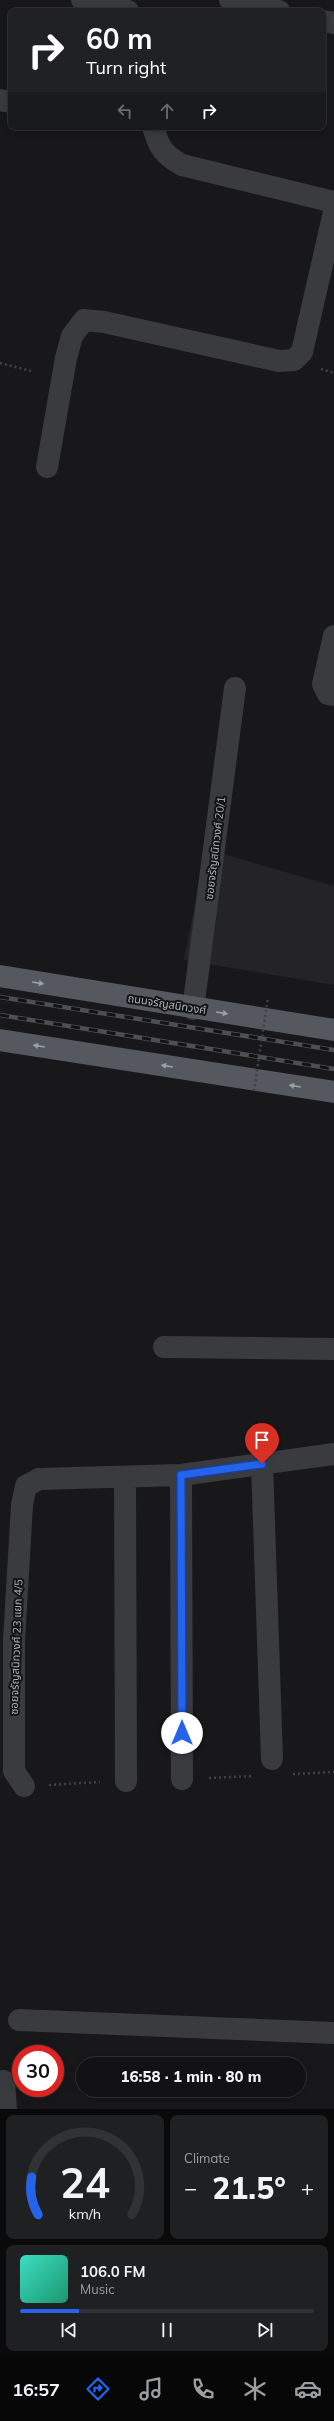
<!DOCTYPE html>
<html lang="en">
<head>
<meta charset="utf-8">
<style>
  :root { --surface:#121214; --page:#1f2022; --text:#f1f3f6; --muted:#9c9ea0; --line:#313234; --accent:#2563eb }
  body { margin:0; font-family:Mulish,"Noto Sans Thai",sans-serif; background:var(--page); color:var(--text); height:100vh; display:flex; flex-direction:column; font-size:15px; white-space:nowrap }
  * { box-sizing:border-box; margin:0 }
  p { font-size:13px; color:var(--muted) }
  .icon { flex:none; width:22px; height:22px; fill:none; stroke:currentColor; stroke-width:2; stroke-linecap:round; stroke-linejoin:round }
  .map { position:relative; height:2109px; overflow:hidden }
  .sheet { display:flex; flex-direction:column; gap:6px; padding:6px; background:#0a0a0b; flex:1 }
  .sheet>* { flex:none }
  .top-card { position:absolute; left:8px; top:8px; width:318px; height:122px; border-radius:8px; box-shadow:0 2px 10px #0003,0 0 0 1px var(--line); background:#202124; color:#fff; overflow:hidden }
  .speed { position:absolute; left:12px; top:2045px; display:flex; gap:8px; font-size:20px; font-weight:700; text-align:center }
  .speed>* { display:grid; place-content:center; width:52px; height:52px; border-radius:50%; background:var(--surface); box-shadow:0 2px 10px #0003,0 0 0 1px var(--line); line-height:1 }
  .speed .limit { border:6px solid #d22; background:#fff; color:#111 }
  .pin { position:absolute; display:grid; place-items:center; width:34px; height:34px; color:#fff; margin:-41px -17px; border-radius:50% 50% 50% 0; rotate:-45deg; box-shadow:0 0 4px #0007 }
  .pin .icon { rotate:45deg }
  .me { position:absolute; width:44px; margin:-22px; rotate:0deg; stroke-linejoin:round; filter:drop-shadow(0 0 3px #0008) }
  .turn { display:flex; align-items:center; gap:14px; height:84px; padding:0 12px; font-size:18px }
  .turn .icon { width:52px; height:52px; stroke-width:2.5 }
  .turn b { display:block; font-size:28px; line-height:34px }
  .lanes { display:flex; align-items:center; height:38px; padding:0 12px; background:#0003; justify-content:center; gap:20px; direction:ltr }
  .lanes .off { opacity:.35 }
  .big { font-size:30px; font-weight:800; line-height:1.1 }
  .sheet .card { flex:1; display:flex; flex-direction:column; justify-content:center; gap:6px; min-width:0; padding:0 14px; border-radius:8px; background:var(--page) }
  .sheet .dial { align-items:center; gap:0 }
  .dial svg { height:104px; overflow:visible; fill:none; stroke:var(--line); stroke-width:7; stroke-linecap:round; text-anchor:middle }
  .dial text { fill:var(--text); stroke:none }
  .song { display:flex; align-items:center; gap:12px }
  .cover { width:48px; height:48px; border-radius:6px; background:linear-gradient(135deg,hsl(170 70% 55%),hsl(160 70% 35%)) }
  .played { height:4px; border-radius:2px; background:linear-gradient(90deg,var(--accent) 20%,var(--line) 20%) }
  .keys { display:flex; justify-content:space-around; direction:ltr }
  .heat { display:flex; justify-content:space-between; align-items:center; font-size:22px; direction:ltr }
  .sheet .tiles { flex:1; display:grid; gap:6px; grid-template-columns:1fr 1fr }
  .card:last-child { grid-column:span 2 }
  .trip { position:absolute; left:76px; top:2057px; width:230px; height:40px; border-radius:20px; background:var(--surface); box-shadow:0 2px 10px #0003,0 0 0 1px var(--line); font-weight:800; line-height:40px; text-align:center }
  .menu { display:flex; height:64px; justify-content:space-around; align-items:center; background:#070708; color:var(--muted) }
  .menu .icon { width:28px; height:28px }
  .menu .selected { color:var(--accent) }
  .menu b { font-size:18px; color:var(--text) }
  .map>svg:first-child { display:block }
  .built { fill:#242427 }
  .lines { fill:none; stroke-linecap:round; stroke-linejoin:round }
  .path { stroke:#3f4246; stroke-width:2.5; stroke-dasharray:2 3; stroke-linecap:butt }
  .street { stroke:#393b3f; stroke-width:22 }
  .primary { stroke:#55585e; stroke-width:22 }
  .rail-casing { stroke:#4c4f54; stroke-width:4.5 }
  .rail { stroke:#131315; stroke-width:3; stroke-dasharray:9; stroke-linecap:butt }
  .path-bridge { stroke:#3f4246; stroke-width:2.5; stroke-dasharray:2 3; stroke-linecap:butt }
  .oneway { fill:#9a9fa8 }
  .route-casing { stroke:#184099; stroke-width:10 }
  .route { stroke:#2563eb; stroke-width:7 }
  .labels { text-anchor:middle; stroke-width:4; stroke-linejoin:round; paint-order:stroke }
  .street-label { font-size:11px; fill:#abb1ba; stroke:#131315 }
</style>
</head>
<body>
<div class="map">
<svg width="334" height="2109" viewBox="0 0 334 2109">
  <rect width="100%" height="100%" fill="#18181a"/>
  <path class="built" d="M206 849 334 886V985L184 960Z"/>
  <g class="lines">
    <path class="path" d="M0 363 31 371
      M321 369 334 373
      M293 1774 334 1772
      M209 1778 252 1776
      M49 1785 100 1782"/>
    <path class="street" d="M82 0 128 11
      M230 0 279 11
      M323 21 334 23
      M0 100 11 102
      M153 127C159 148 164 155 182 165L334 202
      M47 467 66 358 72 336 84 320 104 322 279 361 294 360 302 352 334 212
      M334 636 323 684 328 694 334 695
      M193 1009 235 688
      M164 1347 334 1349
      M262 1464 272 1759
      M181 1475 182 1779
      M125 1478 126 1781
      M24 1786 14 1771V1641L22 1505 26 1486 39 1479 181 1475 334 1454
      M19 2020 334 2033
      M4 2081 6 2109"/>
    <path class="primary" d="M0 976 334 1030
      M0 1040 334 1092"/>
    <g class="rail-casing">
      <path id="rail" d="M0 997 334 1050
        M0 1015 334 1069"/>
    </g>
    <use href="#rail" class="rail"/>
    <path class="path-bridge" d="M254 1091 268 997"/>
  </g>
  <defs><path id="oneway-solid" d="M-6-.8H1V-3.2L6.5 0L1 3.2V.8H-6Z"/></defs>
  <g class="oneway">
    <use href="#oneway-solid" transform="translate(38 983) rotate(9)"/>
    <use href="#oneway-solid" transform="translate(222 1013) rotate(9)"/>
    <use href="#oneway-solid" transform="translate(39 1046) rotate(-171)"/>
    <use href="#oneway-solid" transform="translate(167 1066) rotate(-171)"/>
    <use href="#oneway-solid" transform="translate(295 1086) rotate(-171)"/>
  </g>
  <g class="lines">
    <g class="route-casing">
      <path id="route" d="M182 1733 181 1475 262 1464"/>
    </g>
    <use href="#route" class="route"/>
  </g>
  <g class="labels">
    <g class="street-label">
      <text transform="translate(215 848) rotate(-83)" y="4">ซอยจรัญสนิทวงศ์ 20/1</text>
      <text transform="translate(167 1004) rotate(9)" y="4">ถนนจรัญสนิทวงศ์</text>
      <text transform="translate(16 1647) rotate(-88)" y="4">ซอยจรัญสนิทวงศ์ 23 แยก 4/5</text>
    </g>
  </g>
</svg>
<div class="speed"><div class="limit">30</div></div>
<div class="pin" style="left:262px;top:1464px;background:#d93025"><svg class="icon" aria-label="arrive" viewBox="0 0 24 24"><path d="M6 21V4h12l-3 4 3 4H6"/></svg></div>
<svg class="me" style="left:182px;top:1733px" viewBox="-20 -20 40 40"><circle r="19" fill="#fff"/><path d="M0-13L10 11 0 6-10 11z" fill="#2563eb"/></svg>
<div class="trip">16:58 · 1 min · 80 m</div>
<div class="top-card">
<div class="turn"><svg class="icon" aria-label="right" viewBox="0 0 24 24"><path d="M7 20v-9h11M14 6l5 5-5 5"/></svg><div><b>60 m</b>Turn right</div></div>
<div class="lanes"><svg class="icon off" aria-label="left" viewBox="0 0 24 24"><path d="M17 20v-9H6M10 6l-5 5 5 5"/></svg><svg class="icon off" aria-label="ahead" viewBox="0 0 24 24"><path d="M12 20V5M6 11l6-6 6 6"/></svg><svg class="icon" aria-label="right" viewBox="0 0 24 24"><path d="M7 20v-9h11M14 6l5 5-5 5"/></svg></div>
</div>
</div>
<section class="sheet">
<div class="tiles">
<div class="card dial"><svg viewBox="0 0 100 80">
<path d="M14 69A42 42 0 1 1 86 69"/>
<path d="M14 69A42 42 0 0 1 9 40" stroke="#2563eb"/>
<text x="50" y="56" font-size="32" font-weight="700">24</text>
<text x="50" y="72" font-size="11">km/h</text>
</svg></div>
<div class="card"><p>Climate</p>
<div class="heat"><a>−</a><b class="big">21.5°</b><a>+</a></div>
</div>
<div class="card">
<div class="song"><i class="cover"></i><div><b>106.0 FM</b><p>Music</p></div></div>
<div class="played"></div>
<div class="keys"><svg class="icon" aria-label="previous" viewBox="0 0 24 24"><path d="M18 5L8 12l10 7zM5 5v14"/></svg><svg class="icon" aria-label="pause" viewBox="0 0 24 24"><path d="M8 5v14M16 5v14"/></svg><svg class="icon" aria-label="next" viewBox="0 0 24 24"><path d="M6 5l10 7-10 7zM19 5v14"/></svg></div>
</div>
</div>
</section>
<nav class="menu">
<b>16:57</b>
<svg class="icon selected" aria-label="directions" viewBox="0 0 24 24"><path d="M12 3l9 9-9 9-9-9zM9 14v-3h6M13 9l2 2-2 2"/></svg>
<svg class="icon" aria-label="music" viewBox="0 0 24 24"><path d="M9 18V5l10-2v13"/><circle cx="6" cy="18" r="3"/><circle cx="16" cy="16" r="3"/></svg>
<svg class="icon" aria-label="phone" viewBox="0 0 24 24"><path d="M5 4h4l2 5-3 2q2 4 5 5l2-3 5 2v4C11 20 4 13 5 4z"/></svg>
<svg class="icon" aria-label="climate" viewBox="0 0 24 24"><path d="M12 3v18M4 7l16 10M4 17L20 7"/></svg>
<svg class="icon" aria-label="car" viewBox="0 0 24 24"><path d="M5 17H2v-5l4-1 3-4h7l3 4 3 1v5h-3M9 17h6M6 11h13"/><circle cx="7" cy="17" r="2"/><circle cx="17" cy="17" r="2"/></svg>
</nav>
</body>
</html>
